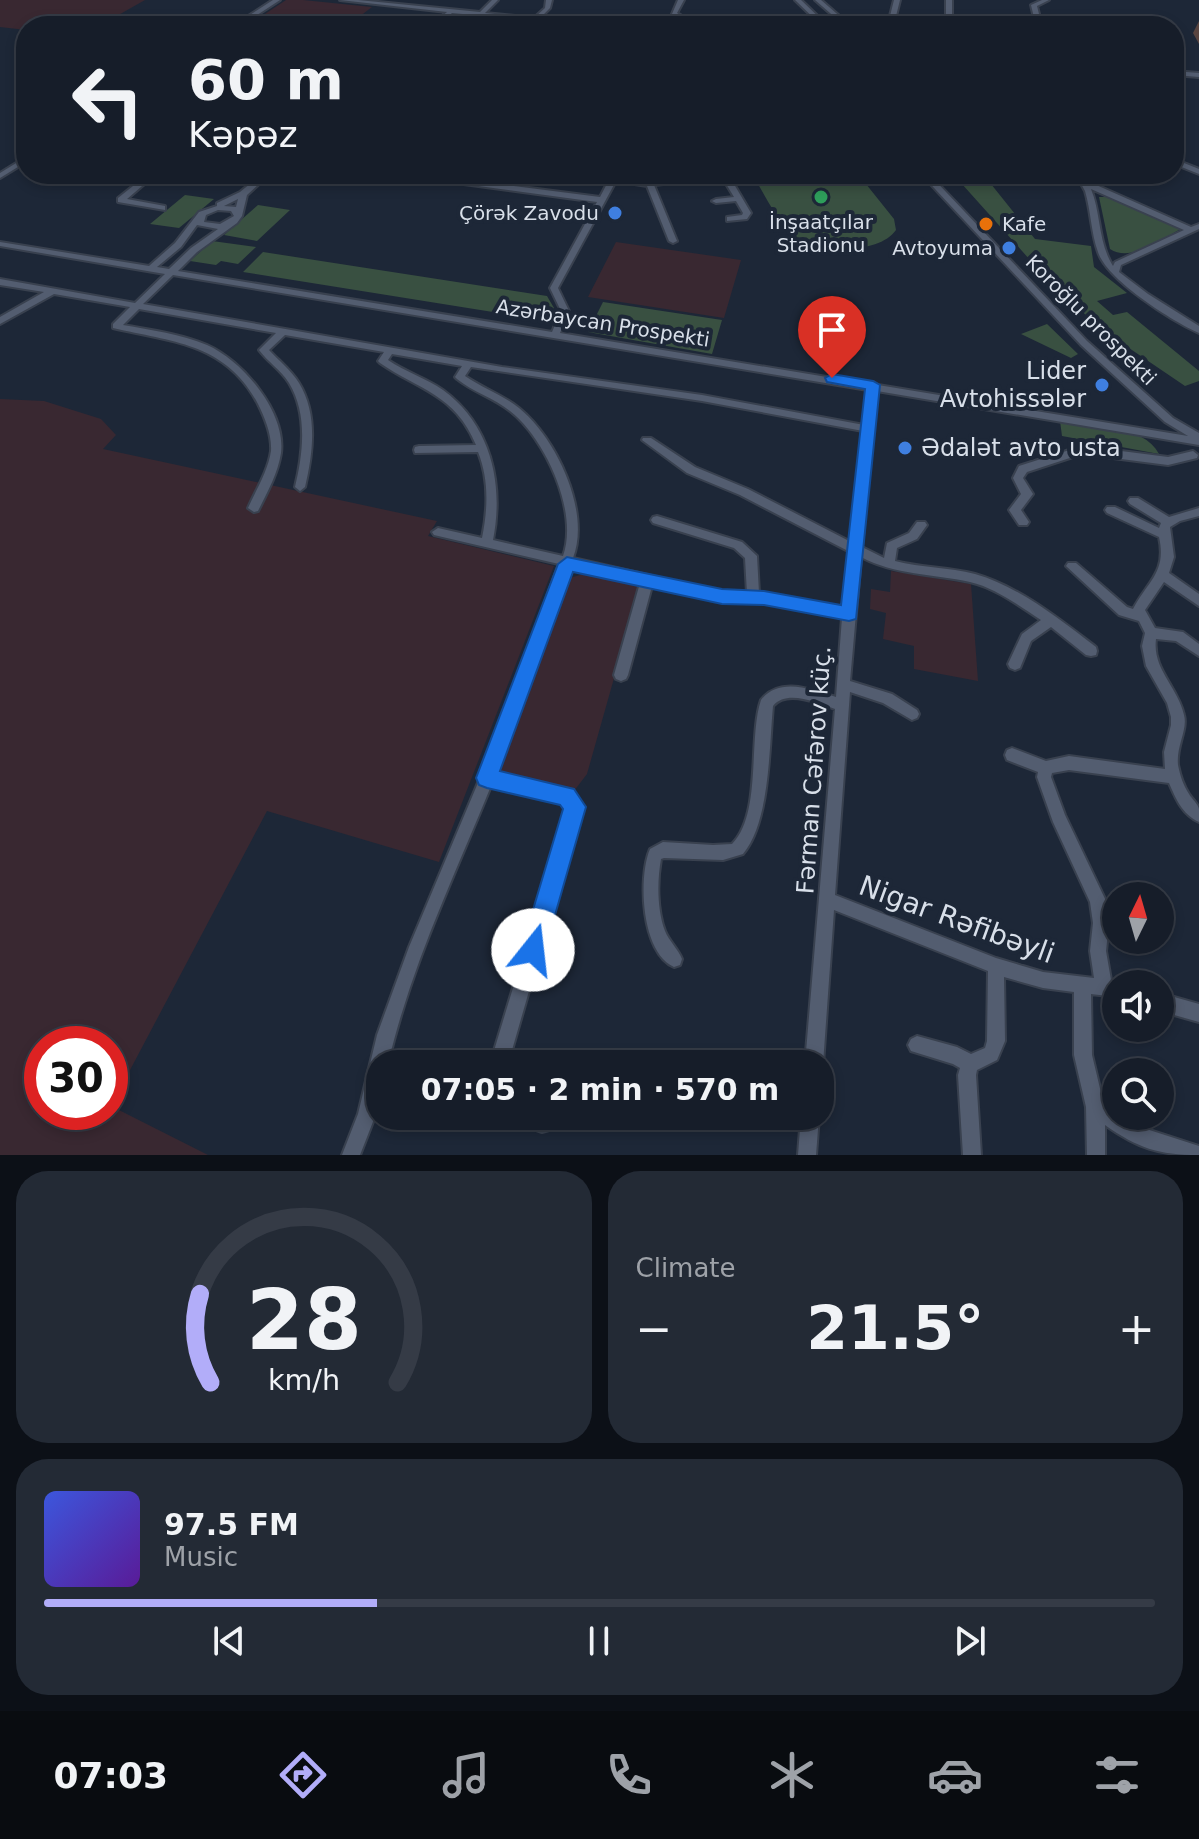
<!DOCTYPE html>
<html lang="en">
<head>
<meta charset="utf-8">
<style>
  :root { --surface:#161d29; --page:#232a35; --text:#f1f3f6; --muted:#9ea2a8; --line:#353b46; --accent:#b2adf9 }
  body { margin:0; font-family:"DejaVu Sans",sans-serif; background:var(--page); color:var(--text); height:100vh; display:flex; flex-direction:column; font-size:30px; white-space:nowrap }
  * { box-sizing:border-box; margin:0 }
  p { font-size:26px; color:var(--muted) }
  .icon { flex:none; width:44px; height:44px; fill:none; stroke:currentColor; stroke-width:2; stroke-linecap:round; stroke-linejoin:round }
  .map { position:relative; height:1155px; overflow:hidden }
  .panel { display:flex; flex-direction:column; gap:16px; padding:16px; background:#0c1017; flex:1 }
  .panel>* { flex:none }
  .banner { position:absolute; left:16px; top:16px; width:1168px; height:168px; border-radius:32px; box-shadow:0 4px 12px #0003,0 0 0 2px var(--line); background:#161d29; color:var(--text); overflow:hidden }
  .needle { width:52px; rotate:5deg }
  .buttons { position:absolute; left:1102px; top:882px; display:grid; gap:16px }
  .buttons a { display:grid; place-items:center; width:72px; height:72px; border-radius:50%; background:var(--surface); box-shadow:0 4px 12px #0003,0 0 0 2px var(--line); font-size:40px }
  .speed { position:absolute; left:24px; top:1026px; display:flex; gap:16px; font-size:40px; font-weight:700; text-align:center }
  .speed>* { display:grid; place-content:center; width:104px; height:104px; border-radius:50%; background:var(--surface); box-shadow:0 4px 12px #0003,0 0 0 2px var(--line); line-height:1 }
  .speed .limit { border:12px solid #d22; background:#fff; color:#111 }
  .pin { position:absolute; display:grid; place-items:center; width:68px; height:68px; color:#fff; margin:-82px -34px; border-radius:50% 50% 50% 0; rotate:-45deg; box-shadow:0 0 8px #0007 }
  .pin .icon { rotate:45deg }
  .me { position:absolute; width:88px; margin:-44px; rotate:16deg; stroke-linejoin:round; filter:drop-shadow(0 0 6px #0008) }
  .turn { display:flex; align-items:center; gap:28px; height:168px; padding:0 40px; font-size:36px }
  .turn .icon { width:104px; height:104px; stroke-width:2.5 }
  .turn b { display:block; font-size:56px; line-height:68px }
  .big { font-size:60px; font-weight:600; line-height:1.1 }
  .panel .tile { flex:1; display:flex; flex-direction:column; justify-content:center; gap:12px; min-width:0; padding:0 28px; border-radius:32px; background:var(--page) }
  .panel .dial { align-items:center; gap:0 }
  .dial svg { height:208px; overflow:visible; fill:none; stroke:var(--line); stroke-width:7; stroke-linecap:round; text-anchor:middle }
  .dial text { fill:var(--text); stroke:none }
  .song { display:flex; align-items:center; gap:24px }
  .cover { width:96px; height:96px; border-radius:12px; background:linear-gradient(135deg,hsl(230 70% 55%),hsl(270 70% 35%)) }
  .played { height:8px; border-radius:4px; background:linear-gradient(90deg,var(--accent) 30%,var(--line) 30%) }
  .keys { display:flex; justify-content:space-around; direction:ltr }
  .heat { display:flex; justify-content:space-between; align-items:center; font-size:44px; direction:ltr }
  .panel .tiles { flex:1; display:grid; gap:16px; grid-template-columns:1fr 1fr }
  .tile:last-child { grid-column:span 2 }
  .trip { position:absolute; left:366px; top:1050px; width:468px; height:80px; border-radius:32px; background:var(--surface); box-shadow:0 4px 12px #0003,0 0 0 2px var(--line); font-weight:600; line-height:80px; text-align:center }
  .tab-bar { display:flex; height:128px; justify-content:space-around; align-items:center; background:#090c10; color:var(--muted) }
  .tab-bar .icon { width:56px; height:56px }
  .tab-bar .selected { color:var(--accent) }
  .tab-bar b { font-size:36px; color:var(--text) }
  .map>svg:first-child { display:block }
  .industrial { fill:#392831; fill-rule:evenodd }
  .education { fill:#392832 }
  .green { fill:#395041 }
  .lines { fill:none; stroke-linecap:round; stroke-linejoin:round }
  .minor-casing { stroke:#39414f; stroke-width:4 }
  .minor { fill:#535d70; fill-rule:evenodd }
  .wall { fill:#584440 }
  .route { fill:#1a73e8; stroke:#114b97; stroke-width:2 }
  .leisure-dot { fill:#2e9e5b; stroke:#1d2737; stroke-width:3 }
  .shop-dot { fill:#3f7fe0; stroke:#1d2737; stroke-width:3 }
  .food-dot { fill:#e8710a; stroke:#1d2737; stroke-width:3 }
  .labels { text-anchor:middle; stroke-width:8; stroke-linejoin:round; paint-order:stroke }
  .far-poi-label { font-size:20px; fill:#d8dfe9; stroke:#1d2737; text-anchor:end }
  .far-street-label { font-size:20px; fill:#d8dfe9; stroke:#1d2737 }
  .poi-label { font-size:24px; fill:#d8dfe9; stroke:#1d2737; text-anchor:end }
  .street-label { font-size:24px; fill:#d8dfe9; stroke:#1d2737 }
  .near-street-label { font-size:28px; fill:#d8dfe9; stroke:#1d2737 }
</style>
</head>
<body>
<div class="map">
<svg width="1199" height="1155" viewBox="0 0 1199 1155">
  <rect width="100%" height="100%" fill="#1d2737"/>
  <path class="industrial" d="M0 0H145L99 26H26V30L0 27Z
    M616 242 741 260 724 318 588 297Z
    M0 399 44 401 101 419 116 435 103 449 437 521 428 536 554 566 439 862 267 811 111 1106 208 1155H0ZM42 1044H110V1112H42Z
    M891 571 971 584 978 681 914 669V646L883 639 886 613 870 609 871 589 890 592Z
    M584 574 640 586 587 774 574 791 499 776 569 578Z"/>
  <path class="education" d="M286 0H303L372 7 347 26H247Z"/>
  <path class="green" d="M752 174H858L894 219 896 230C878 256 812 253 791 233 775 218 764 193 752 174Z
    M953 174H964L978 185 991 184 1035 239 1091 246 1094 267 1127 293 1097 301 1113 315 1127 312 1199 371V381L1185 386 1101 329 1048 280Z
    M185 195 214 199 179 228 150 224Z
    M1099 197H1110L1181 229C1161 239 1131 263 1110 249Z
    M258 205 290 210 257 241 224 235Z
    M212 241 256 247 238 264 221 261 216 265 190 261Z
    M263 252 547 296 554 308 549 321 243 272Z
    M603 302 722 320 712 354 588 332Z
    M1047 324 1078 354 1071 358 1021 334Z
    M1060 421C1090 426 1144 424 1159 454L1062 436Z"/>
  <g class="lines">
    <g class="minor-casing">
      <path id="minor" d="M273 0H280L240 26H233Z
        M340 0H358L480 12 492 0H498L485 13 534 18 545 8 546 0H552L550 8 540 18 606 26H587L452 13 437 26H431L447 12Z
        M678 0H684L677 13 698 26H691L672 14Z
        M795 0H801L828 26H822Z
        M815 0H821L851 26H845Z
        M894 0H900L896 16 898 19 946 23V0H952V26L894 21 890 16Z
        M1042 0H1049L1037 6 1042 26H1036L1031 5Z
        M1174 71 1199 73V77L1174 75Z
        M26 157V162L0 178V173Z
        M1174 159 1199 169V174L1174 164Z
        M148 174H156L127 199 165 206V210L118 202V198Z
        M188 174H196L191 177Z
        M262 174H270L247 195 242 216 237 223 197 252 178 271 552 332 561 311 550 288 597 202 404 176 400 174H420L600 197 612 174 646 181 679 178H682V182L654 185 677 241 673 243 669 241 647 186 616 181 558 288 569 311 560 333 869 384 873 382 878 385 1188 436 1165 422 1081 345 921 174H929L1087 341 1173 418 1199 433V445L877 391 862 547 884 558 887 543 909 533 917 522H925L927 525 917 539 897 548 895 561C921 568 949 567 975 574 1020 587 1059 619 1096 647L1097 651 1096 655 1091 656 1086 655 1051 627 1031 641 1020 668 1015 670 1010 668 1008 664 1022 634 1041 620C1019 606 996 588 970 582 933 574 895 575 861 557L850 681 892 694 917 710 919 714 917 718 912 720 883 703 850 692 835 895 996 958 1043 972 1094 978 1090 951 1093 923 1090 902 1053 822 1037 777 1038 772 1007 760 1005 755 1007 750 1012 748 1046 761 1069 756 1165 769 1164 752 1171 725V717L1167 703 1146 666 1142 646 1145 633 1139 621 1119 615 1066 566 1068 563H1076L1127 607 1133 609C1148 581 1167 572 1159 537L1107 513 1105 510 1107 507H1115L1159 528 1161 523 1130 504 1128 501 1130 498H1138L1169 517 1199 508V516L1180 521 1170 527 1174 557 1169 573 1199 594V606L1164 582 1145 610 1155 628 1183 632 1199 644V656L1176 641 1156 639C1152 669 1178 687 1184 715 1188 730 1176 746 1178 765 1180 775 1183 785 1189 794 1192 799 1198 804 1199 809 1199 814 1199 818 1199 822 1182 814 1176 799 1169 783L1069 770 1052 773 1051 777 1065 815 1106 901 1109 923 1106 951 1111 980 1122 984H1116V997L1091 994 1092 1055 1103 1101 1116 1111V1116H1124L1140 1127 1199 1146V1155C1158 1155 1138 1148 1105 1125V1155H1087L1086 1107 1074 1055V992L1043 988 1004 977 1005 1041 997 1060 977 1070 976 1075 981 1155H963L958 1075 960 1068 953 1064 911 1051 908 1045 911 1039 917 1036 957 1047 971 1054 985 1048 987 1041 988 971 834 910 823 1064 820 1070V1064H805L835 709C817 703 787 689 773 706 769 748 770 822 743 854L723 860 664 858 661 859C657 881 657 910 665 931 669 941 678 949 682 959L680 965 674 967C641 953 638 877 650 849L663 842 713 845 732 844C762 814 748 738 761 700 780 676 812 690 836 697L842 618 764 603 722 602 652 586 628 675 626 679 621 681 616 679 614 675 640 583 570 567 496 773 566 789 571 791 582 807 508 1064H490L567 809 562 802 491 786C454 877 410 968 388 1064H380V1098L376 1114 360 1155H342L358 1114 377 1035 409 947 480 778 559 564 434 535 432 532 438 528 482 538C488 509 489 479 478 452L415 453 414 450 415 447 419 446 476 445C455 394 419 390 380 363L378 361 384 352 285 335 269 350C279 361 291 370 299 383 318 414 313 453 305 487L300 491 295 487C303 454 308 414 289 383 281 370 268 362 259 350L276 333 139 309 123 325C151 330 181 334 207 345 243 361 286 412 281 453 278 473 267 493 258 511L254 512 248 508C256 490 268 471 271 451 272 435 265 418 258 404 226 343 173 342 113 328V324L130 307 54 294 0 324V317L44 292 0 285V279L135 303 165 274 0 246V242L149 266 175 243 199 212 217 206V203L240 192ZM238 199 236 207 224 206ZM218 210 231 211 234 216 220 224 204 222 206 215ZM197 225 218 229 191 248 169 269 157 267 181 247ZM173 275 868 390 864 425 702 395 502 367 143 304ZM392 354 462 366 455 377 457 379C473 392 494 398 510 411 545 438 579 512 563 556L493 540C504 484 491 425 443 390 426 378 405 372 388 360ZM471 367 702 401 863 431 851 542 748 489 695 467 651 438H643L642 440 687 473 740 495 850 552 843 608 759 593 757 556 742 542 657 516 653 517 651 520 653 523 734 548 745 558 747 593 722 592 573 558C591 511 556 438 519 408 503 395 482 388 465 376Z
        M720 174H728L751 213 747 219 727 221V217L742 215 743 213 736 201 716 203 712 201 716 199 734 197Z
        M1069 174H1078L1094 184 1191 227 1199 224V229L1121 265 1119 272 1148 294 1199 326V333C1172 321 1107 280 1098 252 1091 233 1091 211 1085 191L1080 182ZM1091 189 1184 230 1115 262 1113 266C1098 243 1101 213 1091 189Z
        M1082 446 1168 457 1193 451 1198 455 1197 458 1168 465 1082 454 1027 472 1023 478 1033 494 1021 510 1029 522 1027 525H1019L1009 510 1021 494 1013 478 1019 466Z
        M1160 993 1199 1004V1022L1160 1011Z
        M433 1116H488L486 1123 465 1130 435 1123Z
        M515 1116H547L551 1123 549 1130 542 1132 517 1123Z
        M801 1116H819L816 1155H798Z"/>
    </g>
    <use href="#minor" class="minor"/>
  </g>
  <path class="wall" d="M1199 21V44L1193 33Z"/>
  <path class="route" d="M832 374 873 381 880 385 856 619 849 621 764 605 722 604 573 572 500 771 574 789 586 807 545 950 542 958 533 962 524 958 521 950 563 809 560 805 487 788 479 785 476 778 558 564 567 557 722 589 764 591 841 605 865 389 827 382 825 378Z"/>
  <circle class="leisure-dot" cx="821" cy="197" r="8"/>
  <g class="shop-dot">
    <circle cx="615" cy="213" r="8"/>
    <circle cx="1009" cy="248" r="8"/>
    <circle cx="1102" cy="385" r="8"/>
    <circle cx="905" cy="448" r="8"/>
  </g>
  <circle class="food-dot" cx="986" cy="224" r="8"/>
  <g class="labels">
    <g class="far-poi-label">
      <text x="599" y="220">Çörək Zavodu</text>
      <text x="821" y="229" text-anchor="middle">İnşaatçılar<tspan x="821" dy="23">Stadionu</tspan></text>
      <text x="1002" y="231" text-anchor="start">Kafe</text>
      <text x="993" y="255">Avtoyuma</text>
    </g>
    <g class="far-street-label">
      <text transform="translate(1091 320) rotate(45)" y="7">Koroğlu prospekti</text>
      <text transform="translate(603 323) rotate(9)" y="7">Azərbaycan Prospekti</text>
    </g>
    <g class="poi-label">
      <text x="1086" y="379">Lider<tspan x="1086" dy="28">Avtohissələr</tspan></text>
      <text x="921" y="456" text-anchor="start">Ədalət avto usta</text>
    </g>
    <g class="street-label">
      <text transform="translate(814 770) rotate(-86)" y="8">Fərman Cəfərov küç.</text>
    </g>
    <g class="near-street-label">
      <text transform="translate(957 919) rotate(20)" y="10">Nigar Rəfibəyli</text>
    </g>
  </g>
</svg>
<div class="buttons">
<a><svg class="needle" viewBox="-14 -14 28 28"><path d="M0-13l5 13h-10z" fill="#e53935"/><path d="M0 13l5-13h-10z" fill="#9ea2a8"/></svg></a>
<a><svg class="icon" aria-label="sound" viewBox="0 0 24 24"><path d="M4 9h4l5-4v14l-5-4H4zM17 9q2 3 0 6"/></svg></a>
<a><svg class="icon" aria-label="search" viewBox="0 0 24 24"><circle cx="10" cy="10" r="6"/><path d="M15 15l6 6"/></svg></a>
</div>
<div class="speed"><div class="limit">30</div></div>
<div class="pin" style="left:832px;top:378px;background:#d93025"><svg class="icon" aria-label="arrive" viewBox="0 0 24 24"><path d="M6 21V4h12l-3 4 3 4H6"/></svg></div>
<svg class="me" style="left:533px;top:950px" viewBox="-20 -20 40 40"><circle r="19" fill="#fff"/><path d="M0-13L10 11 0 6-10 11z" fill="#1a73e8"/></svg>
<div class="trip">07:05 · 2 min · 570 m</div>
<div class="banner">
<div class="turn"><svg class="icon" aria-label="left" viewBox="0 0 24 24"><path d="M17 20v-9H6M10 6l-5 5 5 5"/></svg><div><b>60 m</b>Kəpəz</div></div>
</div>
</div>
<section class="panel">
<div class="tiles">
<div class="tile dial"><svg viewBox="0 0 100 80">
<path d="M14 69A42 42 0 1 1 86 69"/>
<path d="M14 69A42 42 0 0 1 10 35" stroke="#b2adf9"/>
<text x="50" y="56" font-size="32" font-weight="700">28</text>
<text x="50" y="72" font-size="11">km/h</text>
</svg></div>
<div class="tile"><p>Climate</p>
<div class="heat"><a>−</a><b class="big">21.5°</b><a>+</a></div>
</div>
<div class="tile">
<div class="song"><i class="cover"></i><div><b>97.5 FM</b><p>Music</p></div></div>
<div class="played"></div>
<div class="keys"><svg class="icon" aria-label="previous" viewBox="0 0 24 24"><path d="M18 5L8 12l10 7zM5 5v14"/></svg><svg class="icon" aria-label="pause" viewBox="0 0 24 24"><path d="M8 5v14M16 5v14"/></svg><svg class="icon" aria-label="next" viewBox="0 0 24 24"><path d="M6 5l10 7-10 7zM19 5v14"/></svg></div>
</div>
</div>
</section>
<nav class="tab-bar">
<b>07:03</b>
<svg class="icon selected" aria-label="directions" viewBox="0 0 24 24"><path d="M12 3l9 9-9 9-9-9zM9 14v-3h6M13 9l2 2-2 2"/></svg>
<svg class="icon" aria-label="music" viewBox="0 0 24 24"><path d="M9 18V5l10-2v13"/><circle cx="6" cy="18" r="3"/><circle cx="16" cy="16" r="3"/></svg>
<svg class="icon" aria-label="phone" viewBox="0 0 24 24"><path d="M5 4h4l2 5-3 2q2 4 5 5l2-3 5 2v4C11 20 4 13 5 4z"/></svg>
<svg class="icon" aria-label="climate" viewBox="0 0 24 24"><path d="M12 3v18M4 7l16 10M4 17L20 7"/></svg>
<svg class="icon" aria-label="car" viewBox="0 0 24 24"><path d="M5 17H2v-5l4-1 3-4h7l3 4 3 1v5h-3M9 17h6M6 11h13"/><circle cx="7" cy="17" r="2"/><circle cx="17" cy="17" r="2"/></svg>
<svg class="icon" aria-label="filters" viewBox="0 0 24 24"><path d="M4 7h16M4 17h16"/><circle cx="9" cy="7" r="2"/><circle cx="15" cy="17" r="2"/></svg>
</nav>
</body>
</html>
